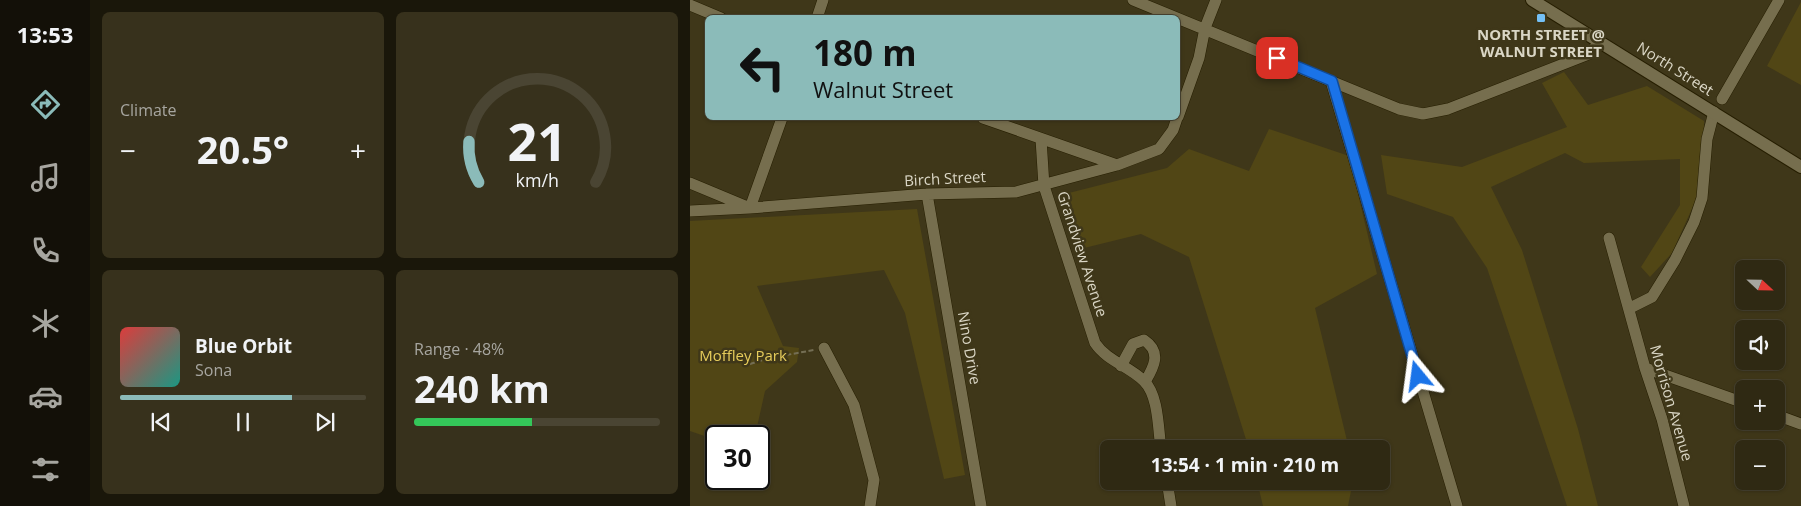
<!DOCTYPE html>
<html lang="en">
<head>
<meta charset="utf-8">
<style>
  :root { --surface:#2f2913; --page:#37311c; --text:#f1f3f6; --muted:#a7a6a0; --line:#4a4533; --accent:#8bbbb9 }
  body { margin:0; font-family:"Open Sans",sans-serif; background:var(--page); color:var(--text); height:100vh; display:flex; flex-direction:column; font-size:19px; white-space:nowrap }
  * { box-sizing:border-box; margin:0 }
  p { font-size:16px; color:var(--muted) }
  .icon { flex:none; width:28px; height:28px; fill:none; stroke:currentColor; stroke-width:2; stroke-linecap:round; stroke-linejoin:round }
  .map { position:relative; flex:1; overflow:hidden }
  .side { display:flex; flex-direction:column; gap:12px; padding:12px; background:#1a170a; width:600px }
  .side>* { flex:none }
  .banner { position:absolute; left:15px; top:15px; width:475px; height:105px; border-radius:8px; box-shadow:0 1px 4px #0004,0 0 0 1px var(--line); background:#8bbbb9; color:#111; overflow:hidden }
  .needle { width:32px; rotate:112deg }
  .fabs { position:absolute; left:1045px; top:260px; display:grid; gap:10px }
  .fabs a { display:grid; place-items:center; width:50px; height:50px; border-radius:8px; background:var(--surface); box-shadow:0 1px 4px #0004,0 0 0 1px var(--line); font-size:25px }
  .speed { position:absolute; left:15px; top:425px; display:flex; gap:10px; font-size:25px; font-weight:700; text-align:center }
  .speed>* { display:grid; place-content:center; width:65px; height:65px; border-radius:50%; background:var(--surface); box-shadow:0 1px 4px #0004,0 0 0 1px var(--line); line-height:1 }
  .speed .limit { border:2px solid #111; border-radius:8px; background:#fff; color:#111 }
  .pin { position:absolute; display:grid; place-items:center; width:42px; height:42px; color:#fff; margin:-21px; border-radius:10px; box-shadow:0 2px 8px #0006 }
  .me { position:absolute; width:55px; margin:-28px; rotate:344deg; stroke-linejoin:round; filter:drop-shadow(0 0 4px #0008) }
  .turn { display:flex; align-items:center; gap:18px; height:105px; padding:0 25px; font-size:22px }
  .turn .icon { width:65px; height:65px; stroke-width:2.5 }
  .turn b { display:block; font-size:35px; line-height:42px }
  .big { font-size:38px; font-weight:700; line-height:1.1 }
  .side .card { flex:1; display:flex; flex-direction:column; justify-content:center; gap:8px; min-width:0; padding:0 18px; border-radius:8px; background:var(--page) }
  .side .dial { align-items:center; gap:0 }
  .dial svg { height:130px; overflow:visible; fill:none; stroke:var(--line); stroke-width:7; stroke-linecap:round; text-anchor:middle }
  .dial text { fill:var(--text); stroke:none }
  .song { display:flex; align-items:center; gap:15px }
  .cover { width:60px; height:60px; border-radius:8px; background:linear-gradient(135deg,hsl(0 70% 55%),hsl(170 70% 35%)) }
  .played { height:5px; border-radius:2px; background:linear-gradient(90deg,var(--accent) 70%,var(--line) 70%) }
  .keys { display:flex; justify-content:space-around; direction:ltr }
  .heat { display:flex; justify-content:space-between; align-items:center; font-size:28px; direction:ltr }
  .charge { height:8px; border-radius:4px; background:linear-gradient(90deg,#34c759 48%,var(--line) 0) }
  .side .tiles { flex:1; display:grid; gap:12px; grid-template-columns:repeat(2,1fr) }
  .trip { position:absolute; left:410px; top:440px; width:290px; height:50px; border-radius:8px; background:var(--surface); box-shadow:0 1px 4px #0004,0 0 0 1px var(--line); font-weight:700; line-height:50px; text-align:center }
  main { display:flex; flex:1; min-height:0 }
  .menu { display:flex; flex-direction:column; width:90px; justify-content:space-around; align-items:center; background:#131008; color:var(--muted) }
  .menu .icon { width:35px; height:35px }
  .menu .current { color:var(--accent) }
  .menu b { font-size:22px; color:var(--text) }
  .map>svg:first-child { display:block }
  .green { fill:#514615 }
  .lines { fill:none; stroke-linecap:round; stroke-linejoin:round }
  .minor-casing { stroke:#261e01; stroke-width:12 }
  .secondary-casing { stroke:#261e01; stroke-width:14 }
  .path { stroke:#746e54; stroke-width:2; stroke-dasharray:5 2.5; stroke-linecap:butt }
  .minor { stroke:#766e4e; stroke-width:11 }
  .secondary { stroke:#766e4e; stroke-width:12 }
  .route-casing { stroke:#114b97; stroke-width:12 }
  .route { stroke:#1a73e8; stroke-width:9 }
  .poi-dot { fill:#74c0f6; stroke:#3f3719; stroke-width:2 }
  .labels { text-anchor:middle; stroke-width:5; stroke-linejoin:round; paint-order:stroke }
  .poi-label { font-size:15px; font-weight:bold; fill:#dad6c5; stroke:#3f3719 }
  .street-label { font-size:15px; fill:#dad6c5; stroke:#3f3719 }
  .park-label { font-size:15px; fill:#e6cc5b; stroke:#3f3719 }
</style>
</head>
<body>
<main>
<nav class="menu">
<b>13:53</b>
<svg class="icon current" aria-label="directions" viewBox="0 0 24 24"><path d="M12 3l9 9-9 9-9-9zM9 14v-3h6M13 9l2 2-2 2"/></svg>
<svg class="icon" aria-label="music" viewBox="0 0 24 24"><path d="M9 18V5l10-2v13"/><circle cx="6" cy="18" r="3"/><circle cx="16" cy="16" r="3"/></svg>
<svg class="icon" aria-label="phone" viewBox="0 0 24 24"><path d="M5 4h4l2 5-3 2q2 4 5 5l2-3 5 2v4C11 20 4 13 5 4z"/></svg>
<svg class="icon" aria-label="climate" viewBox="0 0 24 24"><path d="M12 3v18M4 7l16 10M4 17L20 7"/></svg>
<svg class="icon" aria-label="car" viewBox="0 0 24 24"><path d="M5 17H2v-5l4-1 3-4h7l3 4 3 1v5h-3M9 17h6M6 11h13"/><circle cx="7" cy="17" r="2"/><circle cx="17" cy="17" r="2"/></svg>
<svg class="icon" aria-label="filters" viewBox="0 0 24 24"><path d="M4 7h16M4 17h16"/><circle cx="9" cy="7" r="2"/><circle cx="15" cy="17" r="2"/></svg>
</nav>
<section class="side">
<div class="tiles">
<div class="card"><p>Climate</p>
<div class="heat"><a>−</a><b class="big">20.5°</b><a>+</a></div>
</div>
<div class="card dial"><svg viewBox="0 0 100 80">
<path d="M14 69A42 42 0 1 1 86 69"/>
<path d="M14 69A42 42 0 0 1 8 44" stroke="#8bbbb9"/>
<text x="50" y="56" font-size="32" font-weight="700">21</text>
<text x="50" y="72" font-size="11">km/h</text>
</svg></div>
<div class="card">
<div class="song"><i class="cover"></i><div><b>Blue Orbit</b><p>Sona</p></div></div>
<div class="played"></div>
<div class="keys"><svg class="icon" aria-label="previous" viewBox="0 0 24 24"><path d="M18 5L8 12l10 7zM5 5v14"/></svg><svg class="icon" aria-label="pause" viewBox="0 0 24 24"><path d="M8 5v14M16 5v14"/></svg><svg class="icon" aria-label="next" viewBox="0 0 24 24"><path d="M6 5l10 7-10 7zM19 5v14"/></svg></div>
</div>
<div class="card"><p>Range · 48%</p><b class="big">240 km</b><div class="charge"></div></div>
</div>
</section>
<div class="map">
<svg width="1111" height="506" viewBox="0 0 1111 506">
  <rect width="100%" height="100%" fill="#3f3719"/>
  <path class="green" d="M1111 2V85L1077 66Z
    M874 72 898 105 957 86 1014 121 1013 184 982 253 960 277 951 267 990 205V159L894 163 875 153 801 187 832 250 888 429 908 506H877L797 268 763 217 697 194 691 155 772 167 877 127 852 83Z
    M579 129 659 156 687 274 625 308 659 449H559L499 257 451 234 386 250 371 195 477 168 499 149 559 171Z
    M227 209 275 475 254 479 215 313 194 270 67 286 93 346 109 348 107 362 75 391 65 436H26V440L0 431V221Z
    M567 481H663L658 506H573Z"/>
  <g class="lines">
    <g class="minor-casing">
      <path id="minor" d="M443 0 709 109 733 114 758 109 899 54 910 42
        M0 5 31 18
        M127 18 133 0
        M641 81 767 506
        M1032 99 1089 0
        M488 117 509 58 515 28 526 0
        M293 118 427 165
        M351 139 354 186 405 343C417 361 439 366 454 381 469 396 468 429 471 449
        M0 183 60 208 92 118
        M237 194 291 506
        M0 211 60 208 237 194 326 192 427 165 469 149 483 130 487 118
        M919 238 955 368 972 419 994 506
        M940 308 962 297 985 260 1004 222 1012 198 1017 139 1024 112
        M134 348 164 405 184 480 180 506
        M431 366 443 344 454 340C472 352 464 367 455 382
        M955 368 1054 403
        M1086 415 1111 424
        M477 481 481 506"/>
    </g>
    <g class="secondary-casing">
      <path id="secondary" d="M842 0 1111 167"/>
    </g>
    <path class="path" d="M60 364 80 358 124 350"/>
    <use href="#minor" class="minor"/>
    <use href="#secondary" class="secondary"/>
  </g>
  <g class="lines">
    <g class="route-casing">
      <path id="route" d="M587 58 642 81 728 376"/>
    </g>
    <use href="#route" class="route"/>
  </g>
  <rect class="poi-dot" x="846" y="13" width="10" height="10" rx="2.5"/>
  <g class="labels">
    <g class="poi-label">
      <text x="851" y="40">NORTH STREET @<tspan x="851" dy="17">WALNUT STREET</tspan></text>
    </g>
    <g class="street-label">
      <text transform="translate(985 69) rotate(32)" y="5">North Street</text>
      <text transform="translate(255 179) rotate(-3)" y="5">Birch Street</text>
      <text transform="translate(392 254) rotate(72)" y="5">Grandview Avenue</text>
      <text transform="translate(279 348) rotate(80)" y="5">Nino Drive</text>
      <text transform="translate(981 403) rotate(74)" y="5">Morrison Avenue</text>
    </g>
    <g class="park-label">
      <text x="53" y="361">Moffley Park</text>
    </g>
  </g>
</svg>
<div class="fabs">
<a><svg class="needle" viewBox="-14 -14 28 28"><path d="M0-13l5 13h-10z" fill="#e53935"/><path d="M0 13l5-13h-10z" fill="#a7a6a0"/></svg></a>
<a><svg class="icon" aria-label="sound" viewBox="0 0 24 24"><path d="M4 9h4l5-4v14l-5-4H4zM17 9q2 3 0 6"/></svg></a>
<a>+</a>
<a>−</a>
</div>
<div class="speed"><div class="limit">30</div></div>
<div class="pin" style="left:587px;top:58px;background:#d93025"><svg class="icon" aria-label="arrive" viewBox="0 0 24 24"><path d="M6 21V4h12l-3 4 3 4H6"/></svg></div>
<svg class="me" style="left:728px;top:376px" viewBox="-20 -20 40 40"><path d="M0-17L14 15 0 8-14 15z" fill="#1a73e8" stroke="#fff" stroke-width="4"/></svg>
<div class="trip">13:54 · 1 min · 210 m</div>
<div class="banner">
<div class="turn"><svg class="icon" aria-label="left" viewBox="0 0 24 24"><path d="M17 20v-9H6M10 6l-5 5 5 5"/></svg><div><b>180 m</b>Walnut Street</div></div>
</div>
</div>
</main>
</body>
</html>
